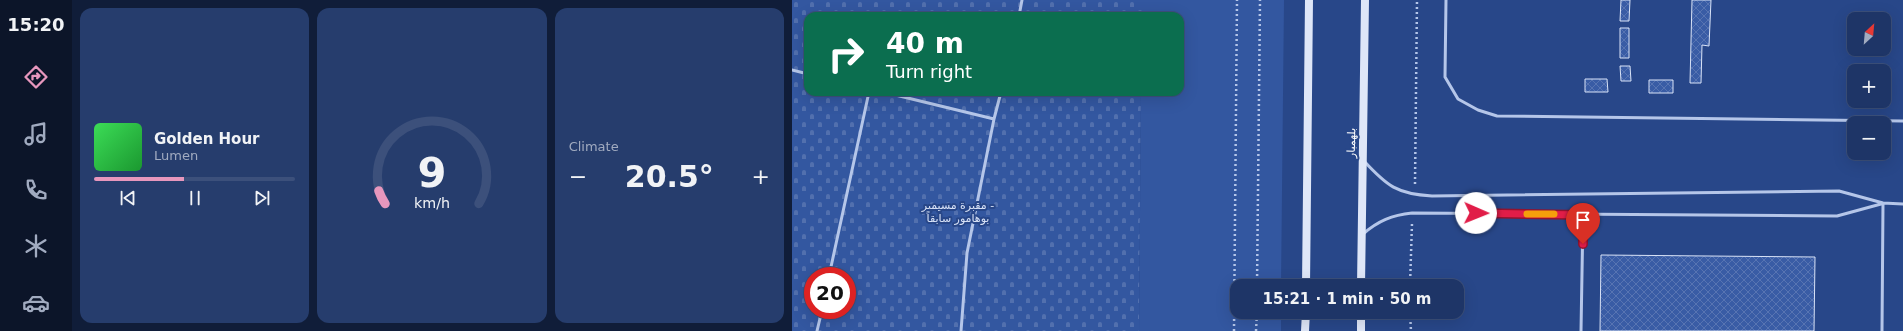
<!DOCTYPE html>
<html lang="en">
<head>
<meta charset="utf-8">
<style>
  :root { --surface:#1e3567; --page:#263d6d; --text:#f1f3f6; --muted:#a1abc0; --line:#3c507b; --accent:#e797bd }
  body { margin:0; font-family:"DejaVu Sans","Noto Sans Arabic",sans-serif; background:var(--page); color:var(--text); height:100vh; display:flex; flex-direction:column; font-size:15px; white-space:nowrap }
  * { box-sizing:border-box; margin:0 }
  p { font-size:13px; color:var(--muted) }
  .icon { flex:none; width:22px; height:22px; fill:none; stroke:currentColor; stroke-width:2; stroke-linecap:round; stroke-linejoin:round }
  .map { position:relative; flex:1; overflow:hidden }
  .side { display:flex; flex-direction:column; gap:8px; padding:8px; background:#101d39; width:720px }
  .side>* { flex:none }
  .guide { position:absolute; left:12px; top:12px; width:380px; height:84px; border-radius:12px; box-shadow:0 4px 16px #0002,0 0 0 1px var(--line); background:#0b6e4f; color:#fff; overflow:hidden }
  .needle { width:26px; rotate:26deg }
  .controls { position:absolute; left:1055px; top:12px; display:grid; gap:8px }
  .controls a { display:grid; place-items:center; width:44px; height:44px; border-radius:8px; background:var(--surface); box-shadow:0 4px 16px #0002,0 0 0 1px var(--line); font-size:20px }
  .speed { position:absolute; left:12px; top:267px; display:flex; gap:8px; font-size:20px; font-weight:700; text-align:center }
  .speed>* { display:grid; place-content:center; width:52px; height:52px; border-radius:50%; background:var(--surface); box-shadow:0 4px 16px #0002,0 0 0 1px var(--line); line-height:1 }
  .speed .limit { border:6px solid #d22; background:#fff; color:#111 }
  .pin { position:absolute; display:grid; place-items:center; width:34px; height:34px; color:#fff; margin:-41px -17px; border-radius:50% 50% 50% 0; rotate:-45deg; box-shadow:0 0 4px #0007 }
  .pin .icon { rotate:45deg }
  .me { position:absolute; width:44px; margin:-22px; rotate:91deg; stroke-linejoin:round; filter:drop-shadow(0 0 3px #0008) }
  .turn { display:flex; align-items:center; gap:14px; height:84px; padding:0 16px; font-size:18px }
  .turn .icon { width:52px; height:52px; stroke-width:2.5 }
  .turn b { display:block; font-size:28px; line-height:34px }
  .big { font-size:30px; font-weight:800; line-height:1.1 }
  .side .tile { flex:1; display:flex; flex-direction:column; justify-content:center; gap:6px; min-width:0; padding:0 14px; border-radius:12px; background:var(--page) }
  .side .dial { align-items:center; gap:0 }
  .dial svg { height:104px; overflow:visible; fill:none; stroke:var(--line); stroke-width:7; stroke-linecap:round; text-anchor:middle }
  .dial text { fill:var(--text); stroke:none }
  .song { display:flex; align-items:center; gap:12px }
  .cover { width:48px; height:48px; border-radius:6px; background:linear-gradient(135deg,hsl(130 70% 55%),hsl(130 70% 35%)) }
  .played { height:4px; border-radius:2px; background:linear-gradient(90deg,var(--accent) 45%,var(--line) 45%) }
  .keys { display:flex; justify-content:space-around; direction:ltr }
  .heat { display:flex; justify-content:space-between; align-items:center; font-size:22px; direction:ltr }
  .side .tiles { flex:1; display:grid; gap:8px; grid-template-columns:repeat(3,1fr) }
  .trip { position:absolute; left:438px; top:279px; width:234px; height:40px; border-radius:12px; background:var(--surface); box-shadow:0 4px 16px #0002,0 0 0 1px var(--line); font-weight:800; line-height:40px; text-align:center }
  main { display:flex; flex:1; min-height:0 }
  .dock { display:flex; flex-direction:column; width:72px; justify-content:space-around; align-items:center; background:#0c1529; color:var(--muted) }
  .dock .icon { width:28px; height:28px }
  .dock .active { color:var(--accent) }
  .dock b { font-size:18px; color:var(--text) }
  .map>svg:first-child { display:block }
  .cemetery { fill:url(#cemetery-stones); fill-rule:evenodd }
  .park { fill:#3357a0 }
  .building { fill:url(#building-cross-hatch); stroke:#d9e3f7 }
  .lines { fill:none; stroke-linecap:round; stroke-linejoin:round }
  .path { stroke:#b5c6e9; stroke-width:2.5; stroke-dasharray:2 3; stroke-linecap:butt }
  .lane { stroke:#b5c6e9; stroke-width:3 }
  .secondary { stroke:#dfe7f8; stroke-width:8 }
  .route-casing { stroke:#92132f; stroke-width:10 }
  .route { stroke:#e11d48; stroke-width:7 }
  .slow { stroke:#f59e0b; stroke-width:7 }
  .labels { text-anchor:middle; stroke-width:4; stroke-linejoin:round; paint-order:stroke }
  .street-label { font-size:11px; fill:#fff; stroke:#284789 }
  .park-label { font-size:11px; fill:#d9e3f7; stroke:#284789 }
</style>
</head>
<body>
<main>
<nav class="dock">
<b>15:20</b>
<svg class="icon active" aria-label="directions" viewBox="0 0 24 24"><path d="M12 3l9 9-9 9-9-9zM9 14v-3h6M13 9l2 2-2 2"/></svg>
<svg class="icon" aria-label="music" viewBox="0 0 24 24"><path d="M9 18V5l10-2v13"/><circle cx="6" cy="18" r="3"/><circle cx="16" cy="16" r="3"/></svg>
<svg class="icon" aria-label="phone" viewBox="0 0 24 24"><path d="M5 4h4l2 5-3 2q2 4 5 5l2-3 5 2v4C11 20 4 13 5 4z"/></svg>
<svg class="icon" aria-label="climate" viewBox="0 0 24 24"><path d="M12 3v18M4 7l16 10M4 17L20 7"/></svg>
<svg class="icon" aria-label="car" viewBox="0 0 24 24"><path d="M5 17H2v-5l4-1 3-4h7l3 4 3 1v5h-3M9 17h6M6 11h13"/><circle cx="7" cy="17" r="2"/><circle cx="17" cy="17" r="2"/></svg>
</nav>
<section class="side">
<div class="tiles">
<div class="tile">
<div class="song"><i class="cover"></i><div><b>Golden Hour</b><p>Lumen</p></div></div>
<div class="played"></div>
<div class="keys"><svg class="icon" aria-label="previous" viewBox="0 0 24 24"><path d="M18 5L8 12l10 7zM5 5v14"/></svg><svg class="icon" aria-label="pause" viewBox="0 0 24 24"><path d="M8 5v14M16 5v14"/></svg><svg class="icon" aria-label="next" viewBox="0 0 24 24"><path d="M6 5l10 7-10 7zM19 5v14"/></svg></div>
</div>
<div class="tile dial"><svg viewBox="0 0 100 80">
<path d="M14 69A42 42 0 1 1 86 69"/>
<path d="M14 69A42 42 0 0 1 9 59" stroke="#e797bd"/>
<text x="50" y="56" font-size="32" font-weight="700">9</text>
<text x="50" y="72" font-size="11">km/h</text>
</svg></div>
<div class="tile"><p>Climate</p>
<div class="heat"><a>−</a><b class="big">20.5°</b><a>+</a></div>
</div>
</div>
</section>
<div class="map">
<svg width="1111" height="331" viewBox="0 0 1111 331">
  <defs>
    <pattern id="cemetery-stones" width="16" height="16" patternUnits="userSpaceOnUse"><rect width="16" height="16" fill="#3357a0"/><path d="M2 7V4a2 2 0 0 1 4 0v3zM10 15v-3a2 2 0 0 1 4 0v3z" fill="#5270ae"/></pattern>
    <pattern id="building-cross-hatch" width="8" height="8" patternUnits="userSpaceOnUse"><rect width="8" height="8" fill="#395ca5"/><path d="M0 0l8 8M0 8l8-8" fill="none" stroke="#5774b2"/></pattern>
  </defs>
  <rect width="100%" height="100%" fill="#284789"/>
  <path class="cemetery" d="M0 0H350V16H16V92H349L347 331H0ZM21 276H55V310H21Z"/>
  <path class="park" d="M350 0H492L489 286H445V312H489V331H347L349 92H388V16H350Z"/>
  <path class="building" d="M829 0H838L837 21H828Z
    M900 0H919L917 46 910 45 909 83H898Z
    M828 28H837V58H828Z
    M828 66H838L839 81H829Z
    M793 79H815L816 92H793Z
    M857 80H881V93H857Z
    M809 255 1023 257 1022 331H808Z"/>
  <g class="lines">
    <path class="path" d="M623 184 625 0
      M465 286 468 0
      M618 286 620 223
      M618 312 619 331
      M442 331 445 0
      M464 331 465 312"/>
    <path class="lane" d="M654 0 653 77 666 99 686 110 705 116 1111 121
      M227 16 230 0
      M0 70 16 74
      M91 92 202 119 175 253 169 331
      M202 119 209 92
      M572 161C595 186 605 194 640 196L1047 191 1091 203 1111 204
      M571 234C586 221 600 215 620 213L1045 216 1089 204
      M37 276 77 92
      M25 331 30 310
      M789 331 791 215
      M1090 331 1091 203"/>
    <path class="secondary" d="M514 286 517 0
      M569 286 573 0
      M513 331 514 312
      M569 331V312"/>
  </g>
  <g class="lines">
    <g class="route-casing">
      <path id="route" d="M684 213 791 215V244"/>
    </g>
    <use href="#route" class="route"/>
    <path class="slow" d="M735 214H762"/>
  </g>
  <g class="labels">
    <g class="street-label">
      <text transform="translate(559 143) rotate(-89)" y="4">بلهمبار</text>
    </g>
    <g class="park-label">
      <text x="166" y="209">مقبرة مسيمير -<tspan x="166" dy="13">بوهامور سابقاً</tspan></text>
    </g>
  </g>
</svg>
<div class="controls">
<a><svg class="needle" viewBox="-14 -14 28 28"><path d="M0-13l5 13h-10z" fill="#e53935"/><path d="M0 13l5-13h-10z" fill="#a1abc0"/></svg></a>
<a>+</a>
<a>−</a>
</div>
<div class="speed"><div class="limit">20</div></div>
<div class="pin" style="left:791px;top:244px;background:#d93025"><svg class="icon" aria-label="arrive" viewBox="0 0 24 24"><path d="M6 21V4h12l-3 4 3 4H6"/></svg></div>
<svg class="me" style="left:684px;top:213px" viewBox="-20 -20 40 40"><circle r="19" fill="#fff"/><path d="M0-13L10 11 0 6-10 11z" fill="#e11d48"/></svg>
<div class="trip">15:21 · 1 min · 50 m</div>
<div class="guide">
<div class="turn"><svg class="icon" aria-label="right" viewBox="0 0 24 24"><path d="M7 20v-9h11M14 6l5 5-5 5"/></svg><div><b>40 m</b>Turn right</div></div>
</div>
</div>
</main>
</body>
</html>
